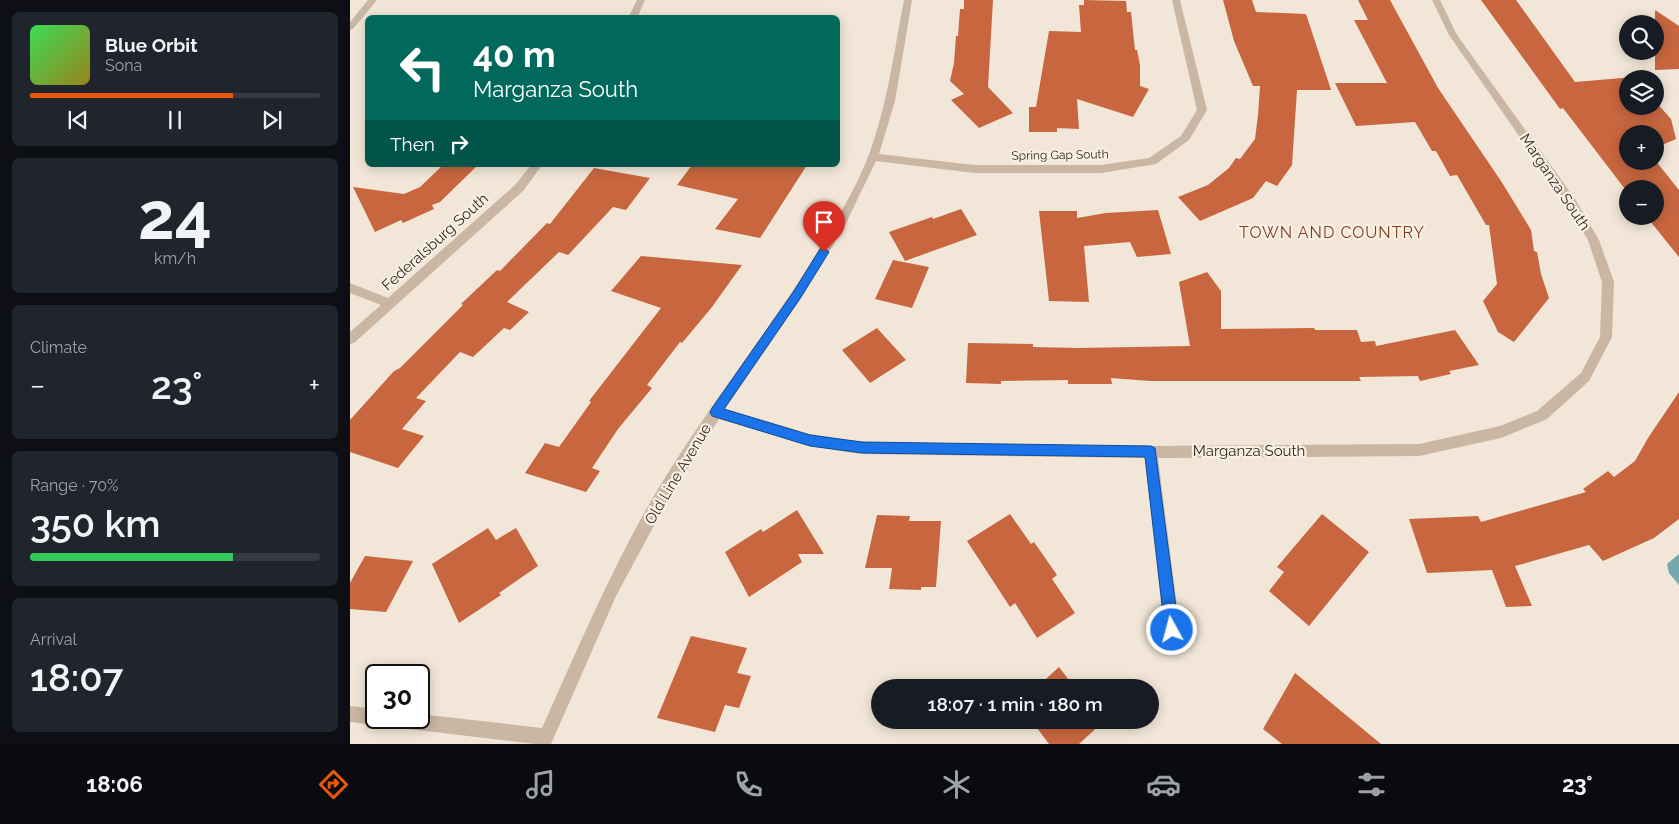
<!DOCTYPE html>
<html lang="en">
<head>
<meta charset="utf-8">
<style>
  :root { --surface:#171b24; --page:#20242c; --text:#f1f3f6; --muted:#9ea1a6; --line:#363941; --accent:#ea580c }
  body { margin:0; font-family:Raleway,sans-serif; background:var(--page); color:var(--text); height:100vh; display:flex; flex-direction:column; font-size:19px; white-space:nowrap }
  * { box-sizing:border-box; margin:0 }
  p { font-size:16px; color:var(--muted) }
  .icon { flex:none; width:28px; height:28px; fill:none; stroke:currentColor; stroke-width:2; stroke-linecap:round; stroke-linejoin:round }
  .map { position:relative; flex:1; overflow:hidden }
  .sheet { display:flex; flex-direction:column; gap:12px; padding:12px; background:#0d0f14; width:350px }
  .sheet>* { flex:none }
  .banner { position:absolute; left:15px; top:15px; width:475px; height:152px; border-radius:8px; box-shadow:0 2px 12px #0003; background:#00695c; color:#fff; overflow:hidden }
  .buttons { position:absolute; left:1269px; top:15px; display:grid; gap:10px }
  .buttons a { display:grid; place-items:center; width:45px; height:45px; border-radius:50%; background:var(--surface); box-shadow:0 2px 12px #0003; font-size:25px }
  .speed { position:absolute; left:15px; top:664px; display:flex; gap:10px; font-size:25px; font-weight:700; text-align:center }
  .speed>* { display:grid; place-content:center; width:65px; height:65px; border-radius:50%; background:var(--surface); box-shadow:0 2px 12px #0003; line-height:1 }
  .speed .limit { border:2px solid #111; border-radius:8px; background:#fff; color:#111 }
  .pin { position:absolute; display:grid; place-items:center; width:42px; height:42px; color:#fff; margin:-51px -21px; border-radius:50% 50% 50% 0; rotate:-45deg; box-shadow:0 0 5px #0007 }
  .pin .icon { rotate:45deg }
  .me { position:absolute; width:55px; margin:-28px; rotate:353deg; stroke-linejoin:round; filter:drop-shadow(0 0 4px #0008) }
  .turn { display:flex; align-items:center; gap:18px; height:105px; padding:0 25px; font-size:22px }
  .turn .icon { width:65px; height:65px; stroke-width:2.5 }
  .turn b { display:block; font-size:35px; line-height:42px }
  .then { display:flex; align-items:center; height:48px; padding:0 25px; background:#0003; gap:10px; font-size:19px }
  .big { font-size:38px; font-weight:600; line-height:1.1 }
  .sheet .widget { flex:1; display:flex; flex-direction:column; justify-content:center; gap:8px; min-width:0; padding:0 18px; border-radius:8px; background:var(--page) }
  .sheet .dial { align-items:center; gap:0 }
  .dial b { font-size:65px; line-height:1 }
  .song { display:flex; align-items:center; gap:15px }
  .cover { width:60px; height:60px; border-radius:8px; background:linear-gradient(135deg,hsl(130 70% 55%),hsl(50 70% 35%)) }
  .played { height:5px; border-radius:2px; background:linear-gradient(90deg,var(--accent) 70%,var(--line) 70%) }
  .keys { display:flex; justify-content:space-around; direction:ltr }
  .heat { display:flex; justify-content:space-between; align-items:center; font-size:28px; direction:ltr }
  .charge { height:8px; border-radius:4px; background:linear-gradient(90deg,#34c759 70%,var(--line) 0) }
  .trip { position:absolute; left:521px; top:679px; width:288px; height:50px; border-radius:25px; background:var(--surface); box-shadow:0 2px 12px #0003; font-weight:600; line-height:50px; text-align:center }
  .tabs { display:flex; height:80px; justify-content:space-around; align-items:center; background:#090b0e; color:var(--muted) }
  .tabs .icon { width:35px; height:35px }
  .tabs .selected { color:var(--accent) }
  .tabs b { font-size:22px; color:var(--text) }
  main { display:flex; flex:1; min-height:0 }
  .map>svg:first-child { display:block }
  .water { fill:#76a9ae }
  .building { fill:#c7663f }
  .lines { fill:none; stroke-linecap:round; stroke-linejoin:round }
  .street { fill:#c9b6a3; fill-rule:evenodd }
  .route { fill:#1a73e8; stroke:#114b97 }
  .labels { text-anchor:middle; stroke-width:4.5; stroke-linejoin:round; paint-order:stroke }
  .far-street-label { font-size:12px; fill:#342a25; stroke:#f9f0e3 }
  .street-label { font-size:15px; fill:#342a25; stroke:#f9f0e3 }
  .neighbourhood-label { font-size:16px; letter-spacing:1px; fill:#833b1e; stroke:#f9f0e3 }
</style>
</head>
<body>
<main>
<section class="sheet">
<div class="widget">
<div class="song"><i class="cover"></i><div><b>Blue Orbit</b><p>Sona</p></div></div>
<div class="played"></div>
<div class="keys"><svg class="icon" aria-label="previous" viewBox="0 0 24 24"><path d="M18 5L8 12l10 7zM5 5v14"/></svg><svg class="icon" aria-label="pause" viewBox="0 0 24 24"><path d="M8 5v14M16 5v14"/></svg><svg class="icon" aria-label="next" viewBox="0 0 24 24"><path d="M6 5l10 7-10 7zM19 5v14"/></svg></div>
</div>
<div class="widget dial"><b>24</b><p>km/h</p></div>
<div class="widget"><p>Climate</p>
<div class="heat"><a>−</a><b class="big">23°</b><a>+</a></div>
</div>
<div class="widget"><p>Range · 70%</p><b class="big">350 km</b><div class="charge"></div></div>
<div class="widget"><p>Arrival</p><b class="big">18:07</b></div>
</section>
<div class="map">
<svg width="1329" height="744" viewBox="0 0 1329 744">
  <rect width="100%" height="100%" fill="#f1e6d7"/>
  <path class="water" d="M1329 554V585L1319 573 1317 564Z"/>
  <path class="building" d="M614 0H643L638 87 663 113 629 128 601 100 614 94 600 81 604 63 606 36H608L610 9H614Z
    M734 0 776 1 777 12H781L785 50H787L790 65V86L799 89 783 117 727 99 729 129 707 128V132H679V107H686L699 31 731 32 729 5H734Z
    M873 0H902L906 12 956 14 981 90H947L942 165 927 186 916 181 903 198 850 221 828 197 858 185 879 168 886 158 890 159 905 139 908 115 910 86H903L884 41Z
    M1008 0H1040L1088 88 1151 181 1181 230 1184 251 1187 252 1191 274 1199 298 1164 342 1148 332 1133 301 1147 284 1139 225H1136L1107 175 1100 176 1086 151H1082L1065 122 1006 126 985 83H1037L1004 20H1018Z
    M1131 0H1166L1225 82 1284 77 1286 79H1278V106H1305V101L1321 119 1326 139 1305 148V134H1278V161L1305 160 1329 190V257L1296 216H1305V189H1278V193L1213 108 1210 109Z
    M1305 10 1329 26V69L1305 70Z
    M93 165H128L90 202 82 205 84 209 53 223 51 220 25 232 3 187 54 194 70 187Z
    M342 165H457L410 238 365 229 388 199 327 185Z
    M244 168 300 178 276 210 263 207 218 255 209 252 157 302 179 312 160 330 154 328 123 357 110 352 66 398 76 401 52 429 74 436 48 468 0 452V420L44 371 50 368 113 305 111 304 147 270 150 271 197 223 200 224Z
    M611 209 627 235 555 261 539 232 582 217 583 219Z
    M808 210 821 254 787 257 780 242 734 246 739 302 699 301 689 211H727V218L756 213Z
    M291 256 392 265 362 307 332 343 330 342 297 385 302 388 268 429 242 468 250 471 236 492 175 473 195 443 209 447 241 402 239 401 311 308 261 291Z
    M543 260 579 267 562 308 525 299Z
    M857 272 871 291V329L964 328 965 330H1007L1011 342 1025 341 1026 346 1105 330 1129 365 1099 371 1101 374 1070 381 1068 376 1009 377 1011 381H800L761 378 762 384H718V380L651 381V384L616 383 618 343 683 344V347L728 348 840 346 829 282Z
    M527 328 556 360 520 383 492 350Z
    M1329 392V519L1304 538 1253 561 1239 545 1165 566 1182 606 1156 607 1142 570 1077 573 1059 519 1128 516 1131 522 1236 492 1233 489 1258 471 1264 477 1285 461 1298 438Z
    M447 510 474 554H448L452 562 399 597 375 552 411 529 413 532Z
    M660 514 681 544 684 542 707 575 702 579 725 613 687 638 665 603 660 607 617 541Z
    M972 514 1019 552 959 626 919 591 934 572 927 567Z
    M527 515 560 516 559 521H591L586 587H571V590L539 589 542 568H515Z
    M138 528 146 540 166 528 188 566 149 593 151 595 109 623 82 564Z
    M15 556 63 561 36 612 0 609V583Z
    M341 636 397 648 387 673 401 676 389 708 375 705 365 732 307 718Z
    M709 667 725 688H686Z
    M945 673 1031 744H932L913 729Z
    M681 720H751L753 722 729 744H699Z"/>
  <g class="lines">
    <path class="street" d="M18 0H27L3 29 0 30V22Z
      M287 0H295L287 18H278Z
      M554 0H562L545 101 529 154 624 165H751L799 158 831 136 847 110 822 0H830L857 110 839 140 806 164 751 173H624L526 161 496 223 452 297 375 409 460 434 511 442 801 446 1069 444 1150 426 1187 411 1231 373 1250 337 1252 282 1238 240 1217 205 1099 35 1082 0H1090L1107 35 1225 199 1249 240 1264 282 1262 337 1239 381 1197 419 1151 438 1069 456 808 458 830 630 827 635 822 638 817 635 814 630 795 458 511 454 460 446 369 419 321 494 266 596 201 744H185L0 722V706L26 709V718H69V714L192 728C229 646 264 562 311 484 360 404 419 331 468 251 486 221 505 190 518 157 537 107 544 52 554 0Z
      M181 165H192L173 191 4 343 0 344V332L31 305 0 293V283L38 298 165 185Z"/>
  </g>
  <path class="route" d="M474 248 479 252 451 297 374 409 460 435 512 442 801 446 805 448 829 630 827 635 822 637 817 635 815 630 795 457 512 453 460 446 362 416 360 412 362 408 444 291 470 249Z"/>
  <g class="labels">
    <g class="far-street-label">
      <text transform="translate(710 155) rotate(-1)" y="4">Spring Gap South</text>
    </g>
    <g class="street-label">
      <text transform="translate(1205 182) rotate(56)" y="5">Marganza South</text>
      <text transform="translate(85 242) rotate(-42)" y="5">Federalsburg South</text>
      <text x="899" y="456">Marganza South</text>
      <text transform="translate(328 474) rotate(-59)" y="5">Old Line Avenue</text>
    </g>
    <g class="neighbourhood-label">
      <text x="982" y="238">TOWN AND COUNTRY</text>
    </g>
  </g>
</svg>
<div class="buttons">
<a><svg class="icon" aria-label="search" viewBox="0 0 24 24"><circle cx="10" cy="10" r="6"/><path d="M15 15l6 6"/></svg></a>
<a><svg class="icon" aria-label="layers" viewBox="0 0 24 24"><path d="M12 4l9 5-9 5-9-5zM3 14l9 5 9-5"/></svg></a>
<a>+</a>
<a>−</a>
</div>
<div class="speed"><div class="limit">30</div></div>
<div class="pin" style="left:474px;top:252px;background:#d93025"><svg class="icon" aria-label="arrive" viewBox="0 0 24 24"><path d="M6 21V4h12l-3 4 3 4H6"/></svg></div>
<svg class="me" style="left:822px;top:630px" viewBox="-20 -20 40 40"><circle r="17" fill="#1a73e8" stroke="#fff" stroke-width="3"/><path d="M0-11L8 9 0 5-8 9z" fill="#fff"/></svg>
<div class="trip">18:07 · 1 min · 180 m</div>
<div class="banner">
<div class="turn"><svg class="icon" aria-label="left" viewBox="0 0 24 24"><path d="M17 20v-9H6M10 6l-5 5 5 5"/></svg><div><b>40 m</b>Marganza South</div></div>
<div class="then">Then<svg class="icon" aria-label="right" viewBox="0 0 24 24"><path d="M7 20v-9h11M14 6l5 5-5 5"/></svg></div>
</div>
</div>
</main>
<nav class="tabs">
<b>18:06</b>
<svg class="icon selected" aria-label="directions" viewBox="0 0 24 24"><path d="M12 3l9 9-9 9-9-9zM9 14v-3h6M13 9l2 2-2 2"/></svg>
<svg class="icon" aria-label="music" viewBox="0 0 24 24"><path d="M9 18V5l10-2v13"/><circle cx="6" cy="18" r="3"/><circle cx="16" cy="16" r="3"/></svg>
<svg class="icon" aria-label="phone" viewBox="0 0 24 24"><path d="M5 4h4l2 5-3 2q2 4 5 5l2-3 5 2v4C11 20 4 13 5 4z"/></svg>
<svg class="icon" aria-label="climate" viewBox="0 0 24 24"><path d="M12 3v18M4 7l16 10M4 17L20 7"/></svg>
<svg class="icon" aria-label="car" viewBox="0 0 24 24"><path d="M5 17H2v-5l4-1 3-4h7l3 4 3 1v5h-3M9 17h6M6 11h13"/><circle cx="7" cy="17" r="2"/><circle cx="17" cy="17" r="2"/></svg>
<svg class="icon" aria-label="filters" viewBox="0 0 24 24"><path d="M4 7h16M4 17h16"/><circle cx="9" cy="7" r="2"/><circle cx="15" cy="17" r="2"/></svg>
<b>23°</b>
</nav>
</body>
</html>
